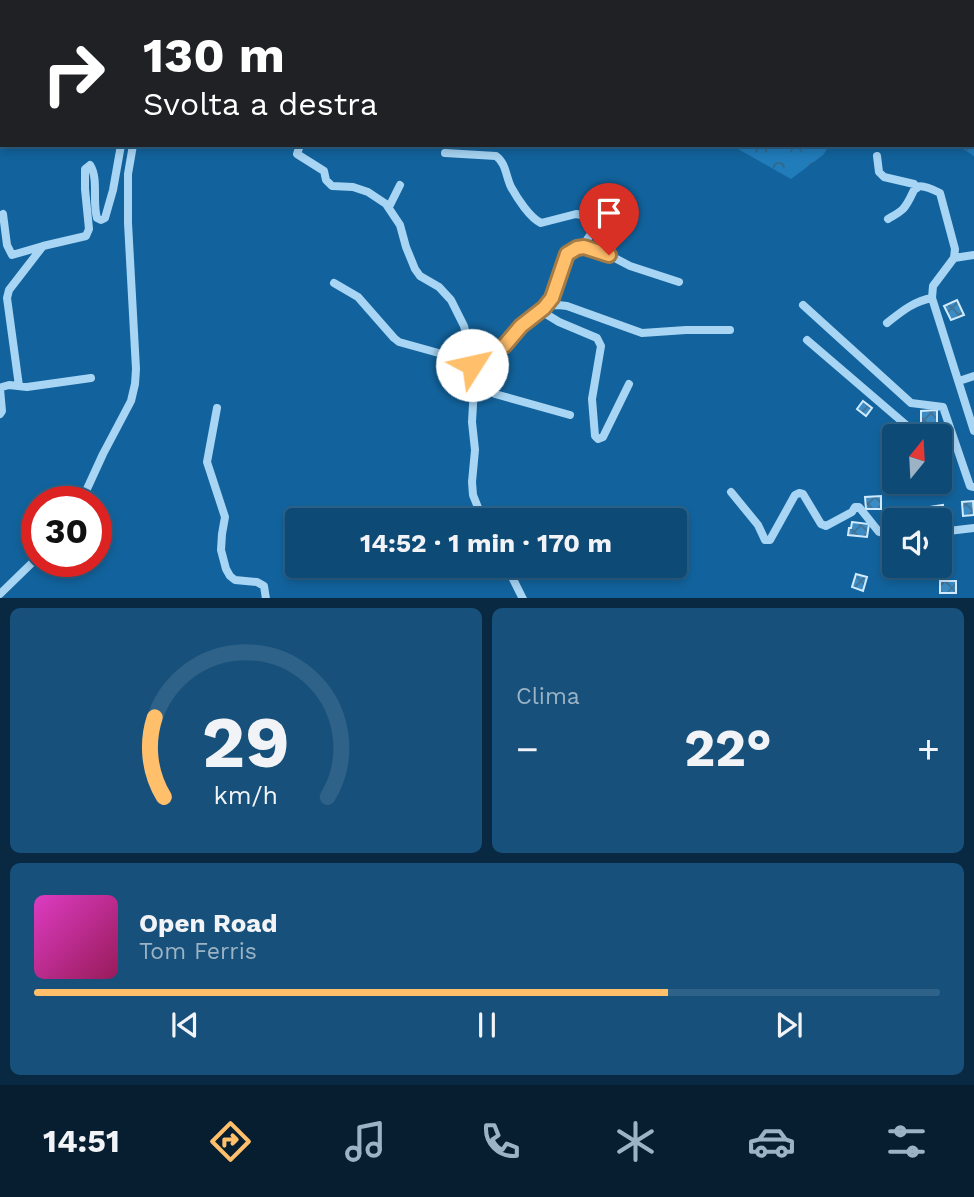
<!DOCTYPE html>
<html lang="it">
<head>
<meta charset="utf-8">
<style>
  :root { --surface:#0e4a76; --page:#17517b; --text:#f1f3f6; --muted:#9bb3c5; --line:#2e6288; --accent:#ffbf6b }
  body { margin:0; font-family:"Work Sans",sans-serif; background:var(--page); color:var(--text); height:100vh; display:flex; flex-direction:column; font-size:26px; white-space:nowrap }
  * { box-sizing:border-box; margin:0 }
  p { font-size:23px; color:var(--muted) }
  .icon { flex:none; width:38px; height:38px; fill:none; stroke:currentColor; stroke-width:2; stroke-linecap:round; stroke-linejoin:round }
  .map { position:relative; height:598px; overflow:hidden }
  .side { display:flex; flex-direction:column; gap:10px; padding:10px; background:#082941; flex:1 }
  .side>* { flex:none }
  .banner { position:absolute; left:0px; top:0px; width:975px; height:147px; box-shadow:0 4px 10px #0003,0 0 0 2px var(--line); background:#202124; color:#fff; overflow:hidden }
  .needle { width:46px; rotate:18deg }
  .controls { position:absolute; left:882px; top:424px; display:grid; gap:14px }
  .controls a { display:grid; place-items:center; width:70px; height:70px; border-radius:7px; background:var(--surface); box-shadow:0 4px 10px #0003,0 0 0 2px var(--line); font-size:35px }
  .speed { position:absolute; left:21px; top:486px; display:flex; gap:14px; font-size:35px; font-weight:700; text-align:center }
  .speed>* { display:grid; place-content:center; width:91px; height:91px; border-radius:50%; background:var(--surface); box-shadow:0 4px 10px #0003,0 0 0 2px var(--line); line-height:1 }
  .speed .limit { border:10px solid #d22; background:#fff; color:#111 }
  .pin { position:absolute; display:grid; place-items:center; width:60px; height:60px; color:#fff; margin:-72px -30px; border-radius:50% 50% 50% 0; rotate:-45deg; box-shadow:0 0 7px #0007 }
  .pin .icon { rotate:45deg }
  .me { position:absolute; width:77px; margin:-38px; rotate:55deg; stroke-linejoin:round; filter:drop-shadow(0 0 5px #0008) }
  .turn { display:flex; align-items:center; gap:24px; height:147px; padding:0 28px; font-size:32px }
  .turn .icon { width:91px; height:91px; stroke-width:2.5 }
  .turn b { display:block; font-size:49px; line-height:60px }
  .big { font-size:52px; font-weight:700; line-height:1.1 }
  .side .card { flex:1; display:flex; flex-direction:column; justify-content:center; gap:10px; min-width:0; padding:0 24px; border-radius:10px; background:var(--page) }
  .side .dial { align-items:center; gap:0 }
  .dial svg { height:182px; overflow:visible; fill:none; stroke:var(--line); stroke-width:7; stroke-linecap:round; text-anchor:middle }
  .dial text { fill:var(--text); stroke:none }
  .song { display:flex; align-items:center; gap:21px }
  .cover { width:84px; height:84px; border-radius:10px; background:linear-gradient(135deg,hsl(310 70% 55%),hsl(330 70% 35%)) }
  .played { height:7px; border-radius:4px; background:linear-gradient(90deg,var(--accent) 70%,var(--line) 70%) }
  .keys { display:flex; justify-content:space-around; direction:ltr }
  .heat { display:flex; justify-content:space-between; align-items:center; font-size:38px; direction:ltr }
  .side .tiles { flex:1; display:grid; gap:10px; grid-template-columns:1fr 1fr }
  .card:last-child { grid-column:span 2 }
  .trip { position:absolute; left:285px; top:508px; width:402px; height:70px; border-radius:7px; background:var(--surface); box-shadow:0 4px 10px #0003,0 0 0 2px var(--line); font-weight:700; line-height:70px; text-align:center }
  .tab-bar { display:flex; height:112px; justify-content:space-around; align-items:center; background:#061e2f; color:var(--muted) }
  .tab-bar .icon { width:49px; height:49px }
  .tab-bar .active { color:var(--accent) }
  .tab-bar b { font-size:32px; color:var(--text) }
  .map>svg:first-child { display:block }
  .forest { fill:url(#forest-crowns) }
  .building { fill:url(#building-cross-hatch); stroke:#d0ebfe; stroke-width:2 }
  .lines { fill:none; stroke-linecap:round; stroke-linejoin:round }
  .minor { stroke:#a8d5f4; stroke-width:8 }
  .route-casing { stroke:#a67c46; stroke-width:18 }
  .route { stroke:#ffbf6b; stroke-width:12 }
</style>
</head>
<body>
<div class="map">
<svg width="974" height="599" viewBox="0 0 974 599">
  <defs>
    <pattern id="forest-crowns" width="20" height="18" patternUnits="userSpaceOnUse" patternTransform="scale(1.75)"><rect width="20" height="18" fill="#217cba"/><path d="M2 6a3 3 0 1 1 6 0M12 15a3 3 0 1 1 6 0" fill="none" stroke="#346688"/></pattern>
    <pattern id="building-cross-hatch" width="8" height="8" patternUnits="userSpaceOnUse" patternTransform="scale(1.75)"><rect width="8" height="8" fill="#3b8cc4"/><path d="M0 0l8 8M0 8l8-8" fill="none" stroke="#427294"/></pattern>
  </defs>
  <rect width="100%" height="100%" fill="#12639d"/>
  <path class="forest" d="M616 0H974V156L957 145H973V2H617Z
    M731 145H830L823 155 791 179Z"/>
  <path class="building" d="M957 300 964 315 951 320 944 306Z
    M863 401 872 408 866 416 857 409Z
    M937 410V427H921V411Z
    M940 445H943L945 471H940Z
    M881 496V509H866L865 497Z
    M973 501 974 515 963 516 962 502Z
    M943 505 945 526H940V520H930L929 507Z
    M852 522 869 524 867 537 848 535 849 528H851Z
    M856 574 867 577 863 591 852 587Z
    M940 581H956V593H940Z"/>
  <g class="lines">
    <path class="minor" d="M199 2 201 0
      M300 145 297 154 324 171 326 180 332 186 353 187 368 192 386 204 400 225 406 247 415 269 420 276 439 287 451 300 464 326 472 356 474 387 472 422 475 450 472 482 473 495 483 520
      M445 153 496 156C506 163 506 177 511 187 517 198 530 218 541 223L576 214 587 216 595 228 582 247
      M877 156 879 172 884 177 914 184 917 188
      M389 207 400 185
      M0 216 3 214 7 245 12 255 43 246
      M888 219C893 216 899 213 903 209 918 192 908 177 940 193L955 249 954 258 933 286 932 298 974 431
      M954 258 974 255
      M334 283 358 297 394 338 399 342 453 357 473 365
      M803 305 911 403 943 407 970 486 974 487
      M546 306 558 305 567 306 642 333 686 330H730
      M541 311 559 322 597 338 601 346 592 399 595 436 598 439 603 437 629 384
      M887 323C901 312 914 301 932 298
      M807 340 919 436
      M472 356 504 346 521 326 544 308 552 298 567 254 577 248 584 247 609 255 630 266 679 282
      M959 381 974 376
      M19 386 7 298 9 290 43 246 86 236 89 229 85 189V169L90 165C99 179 92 201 97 218L101 220 105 218 113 190 121 145
      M474 387C482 386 490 389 495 394L570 415
      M217 408 207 462 225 517 222 534 221 550 226 569 230 576 235 580 257 582 264 586 266 599
      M0 414 2 411 0 389 2 387 9 385 27 387 91 378
      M921 436 951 432
      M731 492 758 525 765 540H770L795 495 799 493 803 494 821 524 826 526 852 512 855 507H859L879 532 894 536
      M81 502 103 454 131 401 135 384 136 369 128 223V174L133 145
      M940 532 974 528
      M506 565 523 599
      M0 594 37 558"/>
  </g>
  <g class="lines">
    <g class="route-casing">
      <path id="route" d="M472 365V356L504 346 521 326 544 308 552 298 567 254 577 248 584 247 609 255"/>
    </g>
    <use href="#route" class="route"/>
  </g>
</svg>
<div class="controls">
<a><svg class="needle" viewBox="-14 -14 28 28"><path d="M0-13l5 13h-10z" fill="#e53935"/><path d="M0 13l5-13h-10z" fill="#9bb3c5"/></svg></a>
<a><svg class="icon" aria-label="sound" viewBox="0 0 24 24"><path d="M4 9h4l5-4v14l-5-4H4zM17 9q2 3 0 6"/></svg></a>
</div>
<div class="speed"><div class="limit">30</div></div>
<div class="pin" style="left:609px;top:255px;background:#d93025"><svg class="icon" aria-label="arrive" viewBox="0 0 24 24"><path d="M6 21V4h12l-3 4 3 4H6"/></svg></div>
<svg class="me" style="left:472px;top:365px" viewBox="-20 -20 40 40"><circle r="19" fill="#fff"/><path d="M0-13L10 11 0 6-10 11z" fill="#ffbf6b"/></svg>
<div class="trip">14:52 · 1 min · 170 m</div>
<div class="banner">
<div class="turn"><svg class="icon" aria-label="right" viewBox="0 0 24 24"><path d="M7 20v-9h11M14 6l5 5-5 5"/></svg><div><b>130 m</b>Svolta a destra</div></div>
</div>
</div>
<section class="side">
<div class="tiles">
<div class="card dial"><svg viewBox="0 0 100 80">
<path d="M14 69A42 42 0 1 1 86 69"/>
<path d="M14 69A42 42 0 0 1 10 34" stroke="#ffbf6b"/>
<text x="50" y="56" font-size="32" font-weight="700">29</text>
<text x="50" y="72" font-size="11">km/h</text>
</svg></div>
<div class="card"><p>Clima</p>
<div class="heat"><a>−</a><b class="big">22°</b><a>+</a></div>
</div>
<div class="card">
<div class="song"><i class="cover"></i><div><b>Open Road</b><p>Tom Ferris</p></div></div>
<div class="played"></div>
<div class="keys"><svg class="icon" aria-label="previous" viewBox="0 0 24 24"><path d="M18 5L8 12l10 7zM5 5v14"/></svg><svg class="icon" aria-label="pause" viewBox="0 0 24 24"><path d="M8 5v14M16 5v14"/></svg><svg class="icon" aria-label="next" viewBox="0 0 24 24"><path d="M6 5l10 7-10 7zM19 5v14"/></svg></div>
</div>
</div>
</section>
<nav class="tab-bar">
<b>14:51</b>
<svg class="icon active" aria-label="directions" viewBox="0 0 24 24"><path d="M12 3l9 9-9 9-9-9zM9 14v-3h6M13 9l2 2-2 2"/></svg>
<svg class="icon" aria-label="music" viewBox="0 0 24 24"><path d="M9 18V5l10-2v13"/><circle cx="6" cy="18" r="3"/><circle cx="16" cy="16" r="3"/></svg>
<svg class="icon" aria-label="phone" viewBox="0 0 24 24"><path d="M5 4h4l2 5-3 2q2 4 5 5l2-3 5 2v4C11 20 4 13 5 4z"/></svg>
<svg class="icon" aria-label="climate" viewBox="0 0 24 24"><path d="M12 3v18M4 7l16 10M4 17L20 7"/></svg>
<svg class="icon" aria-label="car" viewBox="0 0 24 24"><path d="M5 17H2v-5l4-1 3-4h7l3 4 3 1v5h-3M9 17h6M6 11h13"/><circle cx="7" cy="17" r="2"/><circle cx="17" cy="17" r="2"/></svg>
<svg class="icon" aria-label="filters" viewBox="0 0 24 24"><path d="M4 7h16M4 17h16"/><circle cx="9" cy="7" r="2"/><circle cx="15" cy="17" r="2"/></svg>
</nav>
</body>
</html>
